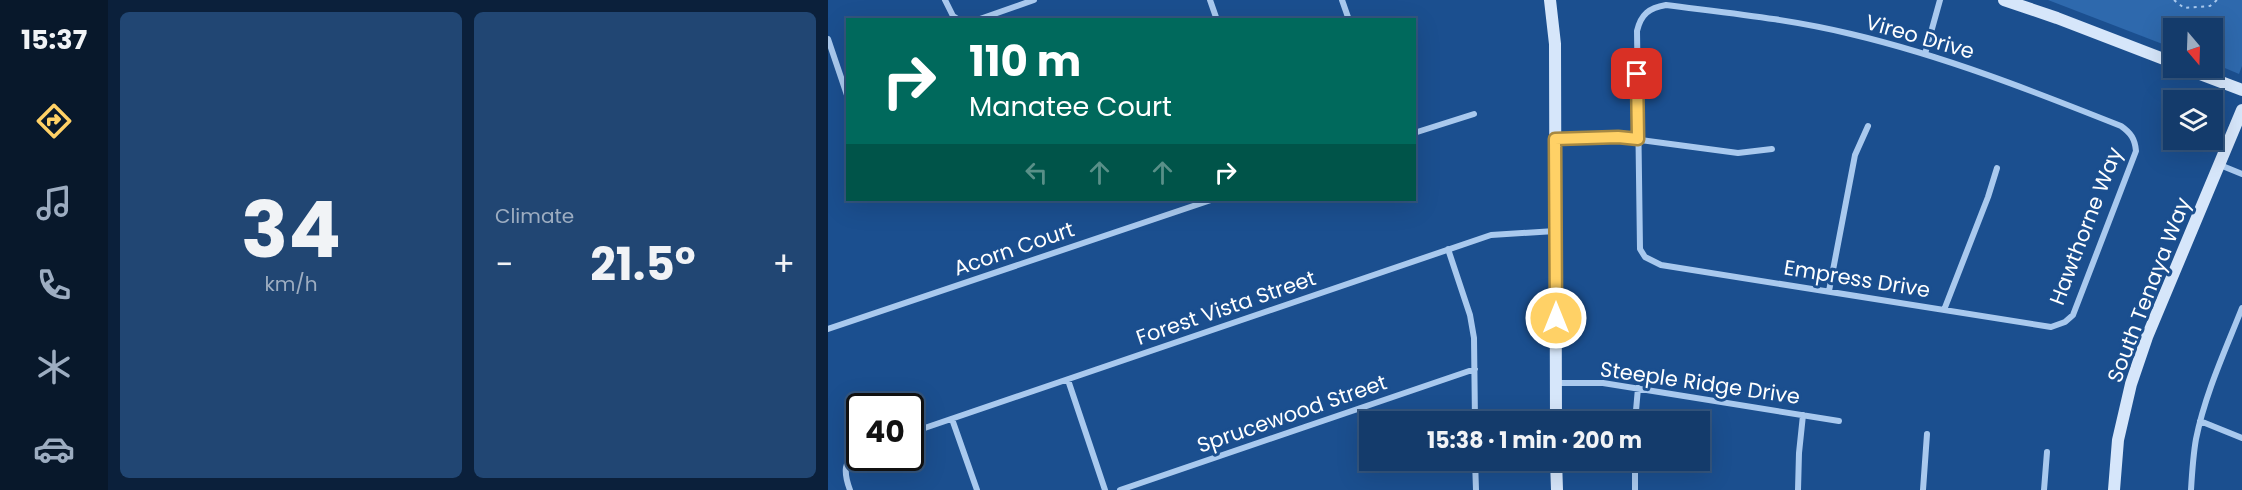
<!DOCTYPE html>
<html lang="en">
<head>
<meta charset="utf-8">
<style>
  :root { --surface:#143b6b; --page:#214673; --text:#f1f3f6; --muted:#9dadc1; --line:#33557e; --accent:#ffd166 }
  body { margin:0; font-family:Poppins,sans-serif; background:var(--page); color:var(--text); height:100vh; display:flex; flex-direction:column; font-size:22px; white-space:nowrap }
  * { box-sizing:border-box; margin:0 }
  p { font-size:20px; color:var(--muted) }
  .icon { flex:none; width:33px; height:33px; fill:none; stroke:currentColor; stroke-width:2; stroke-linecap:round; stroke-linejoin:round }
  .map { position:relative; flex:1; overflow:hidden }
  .details { display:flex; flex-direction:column; gap:12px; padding:12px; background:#0b203b; width:720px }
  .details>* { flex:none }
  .banner { position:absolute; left:18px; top:18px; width:570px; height:183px; border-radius:0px; box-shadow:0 6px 24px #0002,0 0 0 2px var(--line); background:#00695c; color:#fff; overflow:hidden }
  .needle { width:39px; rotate:161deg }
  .tools { position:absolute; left:1335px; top:18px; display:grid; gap:12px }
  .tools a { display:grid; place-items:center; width:60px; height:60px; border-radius:0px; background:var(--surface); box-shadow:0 6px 24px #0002,0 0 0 2px var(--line); font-size:30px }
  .speed { position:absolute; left:18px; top:393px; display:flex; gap:12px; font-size:30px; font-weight:700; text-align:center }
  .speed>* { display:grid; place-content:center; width:78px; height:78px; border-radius:50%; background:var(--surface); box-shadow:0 6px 24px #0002,0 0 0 2px var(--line); line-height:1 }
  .speed .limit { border:3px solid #111; border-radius:9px; background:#fff; color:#111 }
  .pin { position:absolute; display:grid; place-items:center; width:51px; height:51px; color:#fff; margin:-26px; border-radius:12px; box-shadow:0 3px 9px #0006 }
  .me { position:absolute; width:66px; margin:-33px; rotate:0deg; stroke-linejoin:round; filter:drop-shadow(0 0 4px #0008) }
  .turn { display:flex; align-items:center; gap:21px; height:126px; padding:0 24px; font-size:27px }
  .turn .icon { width:78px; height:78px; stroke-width:2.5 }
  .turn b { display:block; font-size:42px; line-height:51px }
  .lanes { display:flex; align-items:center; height:57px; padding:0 24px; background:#0003; justify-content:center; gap:30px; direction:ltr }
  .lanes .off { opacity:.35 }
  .big { font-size:45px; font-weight:700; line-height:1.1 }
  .details .card { flex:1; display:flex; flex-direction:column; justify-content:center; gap:9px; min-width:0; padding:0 21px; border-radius:9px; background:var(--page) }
  .details .dial { align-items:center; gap:0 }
  .dial b { font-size:78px; line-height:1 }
  .heat { display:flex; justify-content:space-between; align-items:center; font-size:33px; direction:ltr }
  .details .tiles { flex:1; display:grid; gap:12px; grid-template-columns:repeat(2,1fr) }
  .trip { position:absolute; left:531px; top:411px; width:351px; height:60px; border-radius:0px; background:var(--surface); box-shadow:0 6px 24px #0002,0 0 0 2px var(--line); font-weight:700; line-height:60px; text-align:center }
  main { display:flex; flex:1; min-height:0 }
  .tab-bar { display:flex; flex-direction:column; width:108px; justify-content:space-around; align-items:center; background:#08182b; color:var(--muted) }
  .tab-bar .icon { width:42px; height:42px }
  .tab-bar .current { color:var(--accent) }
  .tab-bar b { font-size:27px; color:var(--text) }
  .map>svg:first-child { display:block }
  .green { fill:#2e69ad }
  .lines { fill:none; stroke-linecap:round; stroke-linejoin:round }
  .path { stroke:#a9c9ee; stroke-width:2; stroke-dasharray:3 4.5; stroke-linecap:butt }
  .street { stroke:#a9c9ee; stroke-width:6 }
  .secondary { stroke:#d6e6fa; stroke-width:12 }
  .route-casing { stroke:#a68842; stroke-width:15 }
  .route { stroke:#ffd166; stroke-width:10 }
  .labels { text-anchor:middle; stroke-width:6; stroke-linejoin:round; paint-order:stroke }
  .street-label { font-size:21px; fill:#fff; stroke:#1b4f8f }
</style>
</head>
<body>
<main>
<nav class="tab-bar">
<b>15:37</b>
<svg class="icon current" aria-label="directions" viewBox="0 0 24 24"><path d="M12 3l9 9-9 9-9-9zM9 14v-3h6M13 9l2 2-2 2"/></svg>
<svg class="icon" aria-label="music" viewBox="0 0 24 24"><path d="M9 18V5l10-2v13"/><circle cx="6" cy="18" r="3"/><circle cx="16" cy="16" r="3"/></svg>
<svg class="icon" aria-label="phone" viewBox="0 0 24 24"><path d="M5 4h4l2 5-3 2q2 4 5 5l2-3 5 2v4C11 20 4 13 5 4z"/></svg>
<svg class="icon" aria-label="climate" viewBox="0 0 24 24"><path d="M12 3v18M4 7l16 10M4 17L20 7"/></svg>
<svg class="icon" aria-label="car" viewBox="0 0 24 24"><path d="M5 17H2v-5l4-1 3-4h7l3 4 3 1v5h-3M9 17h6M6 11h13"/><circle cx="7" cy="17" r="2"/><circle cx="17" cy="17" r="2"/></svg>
</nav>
<section class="details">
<div class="tiles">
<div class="card dial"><b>34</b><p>km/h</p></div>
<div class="card"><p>Climate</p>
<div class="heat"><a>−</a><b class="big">21.5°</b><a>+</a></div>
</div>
</div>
</section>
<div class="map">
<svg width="1414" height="490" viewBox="0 0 1414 490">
  <rect width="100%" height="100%" fill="#1b4f8f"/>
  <path class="green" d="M1220 0H1414V66L1411 74 1385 63 1384 28H1346L1345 48Z"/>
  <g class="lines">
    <path class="path" d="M1346 0 1356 8 1382 6 1389 0"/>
    <path class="street" d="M117 0 125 16 131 20
      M382 0 389 20
      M514 0 521 20
      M838 5C900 13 962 19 1023 34 1116 56 1205 91 1293 126 1303 133 1307 139 1308 151L1245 315 1237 322 1223 327 833 265 817 257 812 249 809 31C813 14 821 8 838 5Z
      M149 20 206 0
      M0 39 20 98
      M1097 54 1112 0
      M586 133 646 114
      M727 139 790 137 910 153 944 149
      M1392 165 1414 174
      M620 249 642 315 646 338 647 422
      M1001 291 1027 155 1040 126
      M1116 310 1160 197 1169 168
      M0 329 383 200
      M240 380 277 490
      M728 383H775L1011 421
      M124 419 149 490
      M1372 421 1414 438
      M807 422 810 388
      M82 433 663 235 727 231
      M647 460 648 490
      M22 490C16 474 14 459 32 451
      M292 490 647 369
      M807 490V460
      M970 490 971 453 975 415
      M1095 490 1099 434
      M1216 490 1219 452
      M1363 490C1364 473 1365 456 1368 439 1377 394 1397 351 1414 308"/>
    <path class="secondary" d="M722 0 727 44 728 422
      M1176 0 1229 18 1346 63
      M1356 68 1414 90
      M728 460 729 490
      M1286 490 1290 440 1303 384 1319 337 1414 110"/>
  </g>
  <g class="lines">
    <g class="route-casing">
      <path id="route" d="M728 318 727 139 790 137 810 139 809 74"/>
    </g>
    <use href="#route" class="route"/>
  </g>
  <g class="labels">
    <g class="street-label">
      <text transform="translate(1092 37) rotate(16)" y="7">Vireo Drive</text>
      <text transform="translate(1258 226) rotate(-69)" y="7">Hawthorne Way</text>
      <text transform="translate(186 249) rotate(-19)" y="7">Acorn Court</text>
      <text transform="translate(1029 279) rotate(9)" y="7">Empress Drive</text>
      <text transform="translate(1321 290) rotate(-69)" y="7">South Tenaya Way</text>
      <text transform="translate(398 308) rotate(-19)" y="7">Forest Vista Street</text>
      <text transform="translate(872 383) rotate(8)" y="7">Steeple Ridge Drive</text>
      <text transform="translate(464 414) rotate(-19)" y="7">Sprucewood Street</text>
    </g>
  </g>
</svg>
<div class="tools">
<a><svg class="needle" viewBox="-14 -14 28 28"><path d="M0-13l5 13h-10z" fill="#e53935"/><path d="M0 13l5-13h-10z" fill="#9dadc1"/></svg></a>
<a><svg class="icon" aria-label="layers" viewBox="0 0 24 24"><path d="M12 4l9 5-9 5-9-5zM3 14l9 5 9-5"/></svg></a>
</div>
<div class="speed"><div class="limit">40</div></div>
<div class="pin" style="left:809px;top:74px;background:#d93025"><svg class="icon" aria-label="arrive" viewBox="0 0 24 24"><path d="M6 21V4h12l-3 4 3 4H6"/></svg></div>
<svg class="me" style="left:728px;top:318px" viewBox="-20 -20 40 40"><circle r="17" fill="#ffd166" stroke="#fff" stroke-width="3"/><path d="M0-11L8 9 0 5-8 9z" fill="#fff"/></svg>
<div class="trip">15:38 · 1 min · 200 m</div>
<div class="banner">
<div class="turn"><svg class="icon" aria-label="right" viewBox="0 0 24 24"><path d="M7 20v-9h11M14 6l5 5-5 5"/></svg><div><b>110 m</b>Manatee Court</div></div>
<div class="lanes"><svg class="icon off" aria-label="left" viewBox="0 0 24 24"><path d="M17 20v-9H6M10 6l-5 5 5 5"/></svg><svg class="icon off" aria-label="ahead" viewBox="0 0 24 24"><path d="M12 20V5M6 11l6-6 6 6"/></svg><svg class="icon off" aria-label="ahead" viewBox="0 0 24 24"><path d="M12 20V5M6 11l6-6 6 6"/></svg><svg class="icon" aria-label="right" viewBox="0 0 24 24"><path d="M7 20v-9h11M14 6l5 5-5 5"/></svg></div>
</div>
</div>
</main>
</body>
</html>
